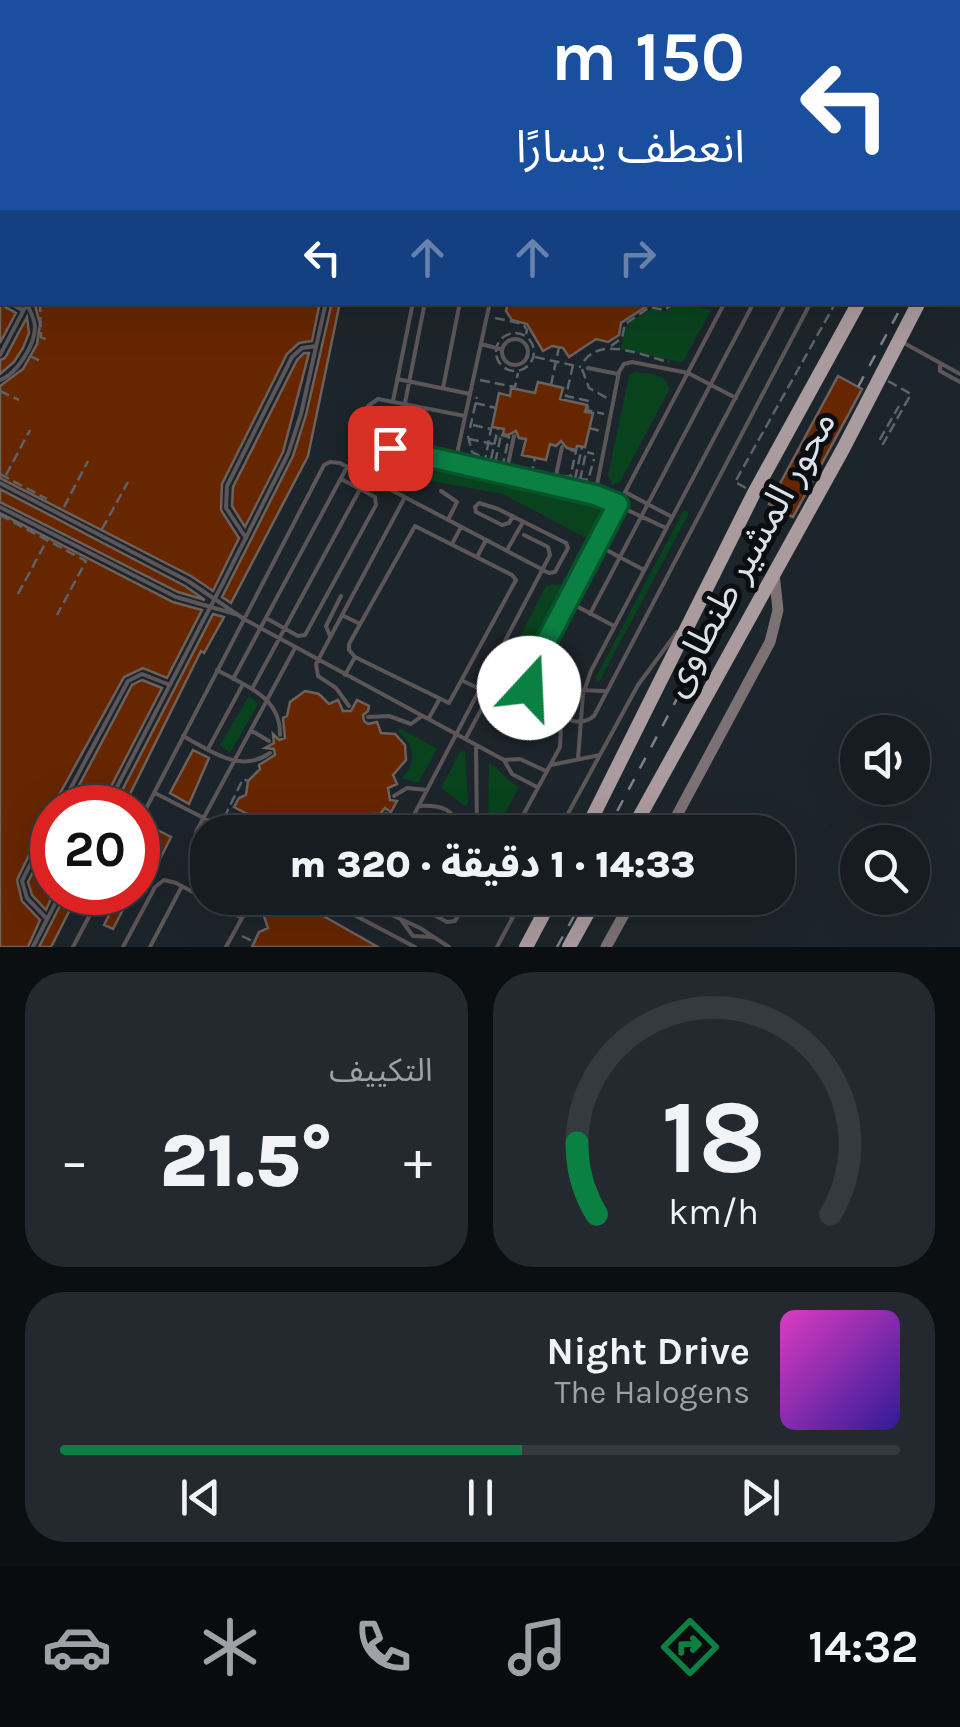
<!DOCTYPE html>
<html lang="ar">
<head>
<meta charset="utf-8">
<style>
  :root { --surface:#161c21; --page:#23292e; --text:#f1f3f6; --muted:#9ea1a5; --line:#353a3f; --accent:#0b8043 }
  body { margin:0; font-family:Karla,"Noto Sans Arabic",sans-serif; background:var(--page); color:var(--text); direction:rtl; height:100vh; display:flex; flex-direction:column; font-size:38px; white-space:nowrap }
  * { box-sizing:border-box; margin:0 }
  p { font-size:32px; color:var(--muted) }
  .icon { flex:none; width:55px; height:55px; fill:none; stroke:currentColor; stroke-width:2; stroke-linecap:round; stroke-linejoin:round }
  .map { position:relative; height:947px; overflow:hidden; direction:ltr }
  .drawer { display:flex; flex-direction:column; gap:25px; padding:25px; background:#0c0f12; flex:1 }
  .drawer>* { flex:none }
  .top-card { position:absolute; left:0px; top:0px; width:960px; height:305px; box-shadow:0 10px 40px #0002,0 0 0 2px var(--line); direction:rtl; background:#1a4fa0; color:#fff; overflow:hidden }
  .fabs { position:absolute; left:840px; top:715px; display:grid; gap:20px }
  .fabs a { display:grid; place-items:center; width:90px; height:90px; border-radius:50%; background:var(--surface); box-shadow:0 10px 40px #0002,0 0 0 2px var(--line); font-size:50px }
  .speed { position:absolute; left:30px; top:785px; display:flex; gap:20px; font-size:50px; font-weight:700; text-align:center }
  .speed>* { display:grid; place-content:center; width:130px; height:130px; border-radius:50%; background:var(--surface); box-shadow:0 10px 40px #0002,0 0 0 2px var(--line); line-height:1 }
  .speed .limit { border:15px solid #d22; background:#fff; color:#111 }
  .pin { position:absolute; display:grid; place-items:center; width:85px; height:85px; color:#fff; margin:-42px; border-radius:20px; box-shadow:0 5px 15px #0006 }
  .me { position:absolute; width:110px; margin:-55px; rotate:20deg; stroke-linejoin:round; filter:drop-shadow(0 0 8px #0008) }
  .turn { display:flex; align-items:center; gap:35px; height:210px; padding:0 50px; font-size:45px }
  .turn .icon { width:130px; height:130px; stroke-width:2.5 }
  .turn b { display:block; font-size:70px; line-height:85px }
  .lanes { display:flex; align-items:center; height:95px; padding:0 50px; background:#0003; justify-content:center; gap:50px; direction:ltr }
  .lanes .off { opacity:.35 }
  .big { font-size:75px; font-weight:800; line-height:1.1 }
  .drawer .tile { flex:1; display:flex; flex-direction:column; justify-content:center; gap:15px; min-width:0; padding:0 35px; border-radius:40px; background:var(--page) }
  .drawer .dial { align-items:center; gap:0 }
  .dial svg { height:260px; overflow:visible; fill:none; stroke:var(--line); stroke-width:7; stroke-linecap:round; text-anchor:middle }
  .dial text { fill:var(--text); stroke:none }
  .song { display:flex; align-items:center; gap:30px }
  .cover { width:120px; height:120px; border-radius:15px; background:linear-gradient(135deg,hsl(310 70% 55%),hsl(250 70% 35%)) }
  .played { height:10px; border-radius:5px; background:linear-gradient(90deg,var(--accent) 55%,var(--line) 55%) }
  .keys { display:flex; justify-content:space-around; direction:ltr }
  .heat { display:flex; justify-content:space-between; align-items:center; font-size:55px; direction:ltr }
  .drawer .tiles { flex:1; display:grid; gap:25px; grid-template-columns:1fr 1fr }
  .tile:last-child { grid-column:span 2 }
  .trip { position:absolute; left:190px; top:815px; width:605px; height:100px; border-radius:40px; background:var(--surface); box-shadow:0 10px 40px #0002,0 0 0 2px var(--line); font-weight:800; line-height:100px; text-align:center; direction:rtl }
  .menu { display:flex; height:160px; justify-content:space-around; align-items:center; background:#090b0d; color:var(--muted) }
  .menu .icon { width:70px; height:70px }
  .menu .active { color:var(--accent) }
  .menu b { font-size:45px; color:var(--text) }
  .map>svg:first-child { display:block }
  .green { fill:#09431e }
  .building { fill:#662600; stroke:#6d615c; stroke-width:2.5 }
  .lines { fill:none; stroke-linecap:round; stroke-linejoin:round }
  .path { stroke:#5c646a; stroke-width:2.5; stroke-dasharray:10 5; stroke-linecap:butt }
  .lane { stroke:#5c5658; stroke-width:4 }
  .street { stroke:#5c5658; stroke-width:8 }
  .secondary { stroke:#7c7274; stroke-width:11 }
  .highway { stroke:#aa9b9f; stroke-width:14 }
  .rail { stroke:#7c8389; stroke-width:2.5; stroke-dasharray:12 12; stroke-linecap:butt }
  .lane-bridge { stroke:#5c5658; stroke-width:4 }
  .route-casing { stroke:#07532c; stroke-width:25 }
  .route { stroke:#0b8043; stroke-width:18 }
  .labels { text-anchor:middle; stroke-width:10; stroke-linejoin:round; paint-order:stroke }
  .street-label { font-size:38px; fill:#dbe1e6; stroke:#0a0e11 }
</style>
</head>
<body>
<div class="map">
<svg width="960" height="947" viewBox="0 0 960 947">
  <rect width="100%" height="100%" fill="#1d252c"/>
  <path class="green" d="M679 303 711 310 684 360 680 362 620 349 628 323 651 309 666 311Z
    M635 372C649 374 668 373 669 390L620 482 612 485 608 475 629 376Z
    M391 461 594 507 601 513V523L517 679 521 698 548 713V740L535 733 538 725 521 717 515 721 491 709 507 679 500 675 546 586 562 584 586 538 503 494 420 479 415 492 388 476Z
    M684 510 689 513 600 680 597 682 596 677Z
    M249 696 258 704 230 753 220 745Z
    M400 728 437 749 418 783 402 778C417 763 416 745 398 732Z
    M465 751 468 803 465 806 441 788 460 752Z
    M489 763C502 770 506 782 519 787L495 832H488Z"/>
  <path class="building" d="M34 302H320L312 341 299 343 287 354 222 484 221 510 239 538 213 591 191 576 0 478V386L23 369 37 344 40 324Z
    M332 302H340L308 456 231 603 222 597 293 456 306 415Z
    M508 302H653L621 323 619 335 608 342 596 339 569 357 563 348 552 346 543 351 527 324 512 320 506 311Z
    M0 304 16 313 0 343Z
    M27 317 29 333 23 348 14 362 0 374V360L5 358Z
    M304 353H309L283 452 245 527 232 506 233 487 297 360Z
    M838 376 862 389 793 517 769 504Z
    M538 382 563 388 560 399 587 405 585 412 593 413 585 447 577 446 576 450 567 448 561 441 556 446 550 444 546 460 522 455 526 439 519 438 516 431 508 435 503 434 504 429 492 427 499 393 510 396 511 388 535 393Z
    M0 489 185 586 205 600 178 592 0 502Z
    M0 513 173 602 202 610 167 678 143 668 124 677 52 808V815L47 818 17 880 22 901 40 920 28 947H0Z
    M213 614 224 617 204 653 201 651 123 808H113Z
    M142 680 162 688 100 808H67L132 685Z
    M305 691 319 694 329 704 338 700 343 711H351L357 700 369 706 368 711 363 715 364 721 368 724 377 722 381 733 395 734 405 745 406 760 393 775 397 784 388 788 390 800 397 801 391 812 385 808 380 814H374L376 823 366 825V832H281L234 807 239 798 246 795 248 781 260 769 259 765 275 755 274 749 265 748 274 743 273 734 279 740 285 738 283 718 287 716 290 702Z
    M193 750 209 758 189 804 170 793Z
    M148 825 171 837 158 863 138 852V844Z
    M52 833 54 892 46 910 32 895 28 882Z
    M67 892H79L51 947H39Z
    M121 892H132L113 929 104 925Z
    M268 898H298L297 901 378 947H252L259 932 268 928 262 910Z"/>
  <g class="lines">
    <path class="path" d="M533 0 545 2
      M443 2V0
      M577 2V0
      M0 222 2 224
      M40 302 41 337 50 341
      M653 302 664 307 671 302
      M701 302 715 305
      M495 318 523 324 527 330 526 335
      M496 352a19 19 0 1 1 38 0a19 19 0 1 1-38 0Z
      M611 346 622 338 625 324 650 307 664 310 677 302
      M30 356 40 361
      M535 357 581 367
      M584 361C602 336 643 356 669 362
      M573 365 566 396 589 401 587 410 604 414
      M582 369 589 388 607 398
      M480 380 515 387 518 373
      M888 381 911 394 883 444 879 441 899 406
      M551 385 559 347
      M0 391 19 400
      M475 403 496 408
      M473 425 491 429 485 460
      M470 428 477 397
      M589 428 601 431
      M501 435 509 437 503 464 495 463Z
      M468 436 472 452 490 461
      M469 439 499 445
      M570 450 576 451 570 478
      M491 459 498 428
      M0 474 47 499
      M6 475 30 430
      M531 476 535 458
      M563 476 588 480 594 459
      M575 479 582 447
      M580 480 586 452 594 454
      M746 488 735 482 836 302
      M64 507 88 461
      M0 515 86 561 57 615
      M102 529 128 482
      M18 594 46 542
      M224 818 243 779 248 781
      M242 936 254 942"/>
    <path class="lane" d="M299 0 300 2
      M500 0 510 2
      M92 2 93 0
      M260 2 261 0
      M382 2 383 0
      M394 2 395 0
      M451 2 452 0
      M949 2 950 0
      M958 25 960 21
      M0 134 2 130
      M0 197 2 198
      M0 232 2 233
      M0 250 2 252
      M0 278 2 273
      M958 278H960
      M0 297 2 299
      M9 302 22 310
      M725 302 530 673C525 701 573 735 594 716L811 302
      M502 352a13 13 0 1 1 26 0a13 13 0 1 1-26 0Z
      M904 343 960 374
      M481 344 500 349
      M0 355 28 302
      M940 363V371L960 382
      M588 368 618 374
      M397 379 470 394
      M0 380C16 375 35 345 35 327 35 319 30 311 27 304
      M443 388 460 302
      M393 401 413 302
      M405 403 425 302
      M465 416 378 399 368 406 363 430 374 444 595 495 666 528
      M455 463 490 302
      M506 474 514 436
      M0 483 188 581 244 619 504 760 520 759 546 771
      M382 485 391 448
      M554 485 562 447
      M441 491 457 502 448 520
      M625 492 672 517
      M595 495 619 372 624 364 632 362 688 373 736 398
      M0 507 176 597 235 614
      M415 526 512 575 516 580 449 703 355 657 349 650V644Z
      M246 538 226 508 227 486 292 357 302 348 316 346
      M452 544 461 527
      M597 545 644 570
      M507 550 523 522
      M477 557 486 540
      M223 583 288 454 301 414 326 302
      M567 601 614 626
      M590 614 754 302
      M342 615 360 624
      M266 618 298 636 305 635 376 505 375 497 341 479
      M330 636 326 626 341 596
      M217 670C246 686 281 697 280 735
      M345 675 355 657
      M233 679 347 467
      M463 681 480 689
      M529 688 604 691
      M252 689 366 478
      M349 706 336 688 318 676 316 664 405 497
      M368 717 389 716 411 724 422 716
      M429 718 439 700
      M252 731 269 741
      M183 736C211 751 240 774 270 753
      M466 738 497 680
      M476 747 477 832
      M208 749 243 684
      M578 759 583 694 591 671 786 302
      M504 760 512 774 537 787
      M551 765 600 755
      M155 793 231 832
      M394 796 407 788 427 790
      M420 806C441 805 457 809 458 832
      M60 808 128 681 142 674 170 685
      M106 808 203 621
      M386 814 392 832
      M138 824 324 465 330 462 340 463 549 573 555 572 568 548 566 543 498 509 479 503 475 507 476 512 502 525 509 523 513 516
      M405 832 550 555 548 547 524 535
      M514 832 560 747 563 689
      M558 832 638 685 677 632
      M208 851 196 842V832L295 648
      M322 898 415 947
      M355 898 420 928 449 947
      M501 898 512 918
      M405 899 447 922 455 921 459 914 457 907 445 901 428 912
      M385 913 408 898
      M47 919 27 898 22 881 52 821
      M402 921 413 936 433 937
      M33 947 61 892
      M73 947 102 892
      M123 947 155 887 164 880 176 883 242 918
      M150 947 182 886
      M226 947 253 898
      M497 947 523 898"/>
    <path class="street" d="M25 2 26 0
      M0 50 2 45"/>
    <path class="secondary" d="M0 8 2 3
      M668 832 770 642 778 610 774 573
      M606 947 633 898"/>
    <path class="highway" d="M958 142 960 138
      M958 226 960 221
      M585 832 754 493 859 302
      M631 832 843 449 919 302
      M526 947 552 898
      M569 947 596 898"/>
    <path class="rail" d="M958 179 960 174
      M958 204 960 199
      M858 387 904 302
      M606 832 778 509
      M557 947 584 898"/>
    <path class="lane-bridge" d="M203 621 223 583"/>
  </g>
  <g class="lines">
    <g class="route-casing">
      <path id="route" d="M390 448 595 495 618 504 532 669 529 688"/>
    </g>
    <use href="#route" class="route"/>
  </g>
  <g class="labels">
    <g class="street-label">
      <text transform="translate(748 553) rotate(-61)" y="13">محور المشير طنطاوى</text>
    </g>
  </g>
</svg>
<div class="fabs">
<a><svg class="icon" aria-label="sound" viewBox="0 0 24 24"><path d="M4 9h4l5-4v14l-5-4H4zM17 9q2 3 0 6"/></svg></a>
<a><svg class="icon" aria-label="search" viewBox="0 0 24 24"><circle cx="10" cy="10" r="6"/><path d="M15 15l6 6"/></svg></a>
</div>
<div class="speed"><div class="limit">20</div></div>
<div class="pin" style="left:390px;top:448px;background:#d93025"><svg class="icon" aria-label="arrive" viewBox="0 0 24 24"><path d="M6 21V4h12l-3 4 3 4H6"/></svg></div>
<svg class="me" style="left:529px;top:688px" viewBox="-20 -20 40 40"><circle r="19" fill="#fff"/><path d="M0-13L10 11 0 6-10 11z" fill="#0b8043"/></svg>
<div class="trip">14:33 · 1 دقيقة · 320 m</div>
<div class="top-card">
<div class="turn"><svg class="icon" aria-label="left" viewBox="0 0 24 24"><path d="M17 20v-9H6M10 6l-5 5 5 5"/></svg><div><b>150 m</b>انعطف يسارًا</div></div>
<div class="lanes"><svg class="icon" aria-label="left" viewBox="0 0 24 24"><path d="M17 20v-9H6M10 6l-5 5 5 5"/></svg><svg class="icon off" aria-label="ahead" viewBox="0 0 24 24"><path d="M12 20V5M6 11l6-6 6 6"/></svg><svg class="icon off" aria-label="ahead" viewBox="0 0 24 24"><path d="M12 20V5M6 11l6-6 6 6"/></svg><svg class="icon off" aria-label="right" viewBox="0 0 24 24"><path d="M7 20v-9h11M14 6l5 5-5 5"/></svg></div>
</div>
</div>
<section class="drawer">
<div class="tiles">
<div class="tile dial"><svg viewBox="0 0 100 80">
<path d="M14 69A42 42 0 1 1 86 69"/>
<path d="M14 69A42 42 0 0 1 8 47" stroke="#0b8043"/>
<text x="50" y="56" font-size="32" font-weight="700">18</text>
<text x="50" y="72" font-size="11">km/h</text>
</svg></div>
<div class="tile"><p>التكييف</p>
<div class="heat"><a>−</a><b class="big">21.5°</b><a>+</a></div>
</div>
<div class="tile">
<div class="song"><i class="cover"></i><div><b>Night Drive</b><p>The Halogens</p></div></div>
<div class="played"></div>
<div class="keys"><svg class="icon" aria-label="previous" viewBox="0 0 24 24"><path d="M18 5L8 12l10 7zM5 5v14"/></svg><svg class="icon" aria-label="pause" viewBox="0 0 24 24"><path d="M8 5v14M16 5v14"/></svg><svg class="icon" aria-label="next" viewBox="0 0 24 24"><path d="M6 5l10 7-10 7zM19 5v14"/></svg></div>
</div>
</div>
</section>
<nav class="menu">
<b>14:32</b>
<svg class="icon active" aria-label="directions" viewBox="0 0 24 24"><path d="M12 3l9 9-9 9-9-9zM9 14v-3h6M13 9l2 2-2 2"/></svg>
<svg class="icon" aria-label="music" viewBox="0 0 24 24"><path d="M9 18V5l10-2v13"/><circle cx="6" cy="18" r="3"/><circle cx="16" cy="16" r="3"/></svg>
<svg class="icon" aria-label="phone" viewBox="0 0 24 24"><path d="M5 4h4l2 5-3 2q2 4 5 5l2-3 5 2v4C11 20 4 13 5 4z"/></svg>
<svg class="icon" aria-label="climate" viewBox="0 0 24 24"><path d="M12 3v18M4 7l16 10M4 17L20 7"/></svg>
<svg class="icon" aria-label="car" viewBox="0 0 24 24"><path d="M5 17H2v-5l4-1 3-4h7l3 4 3 1v5h-3M9 17h6M6 11h13"/><circle cx="7" cy="17" r="2"/><circle cx="17" cy="17" r="2"/></svg>
</nav>
</body>
</html>
